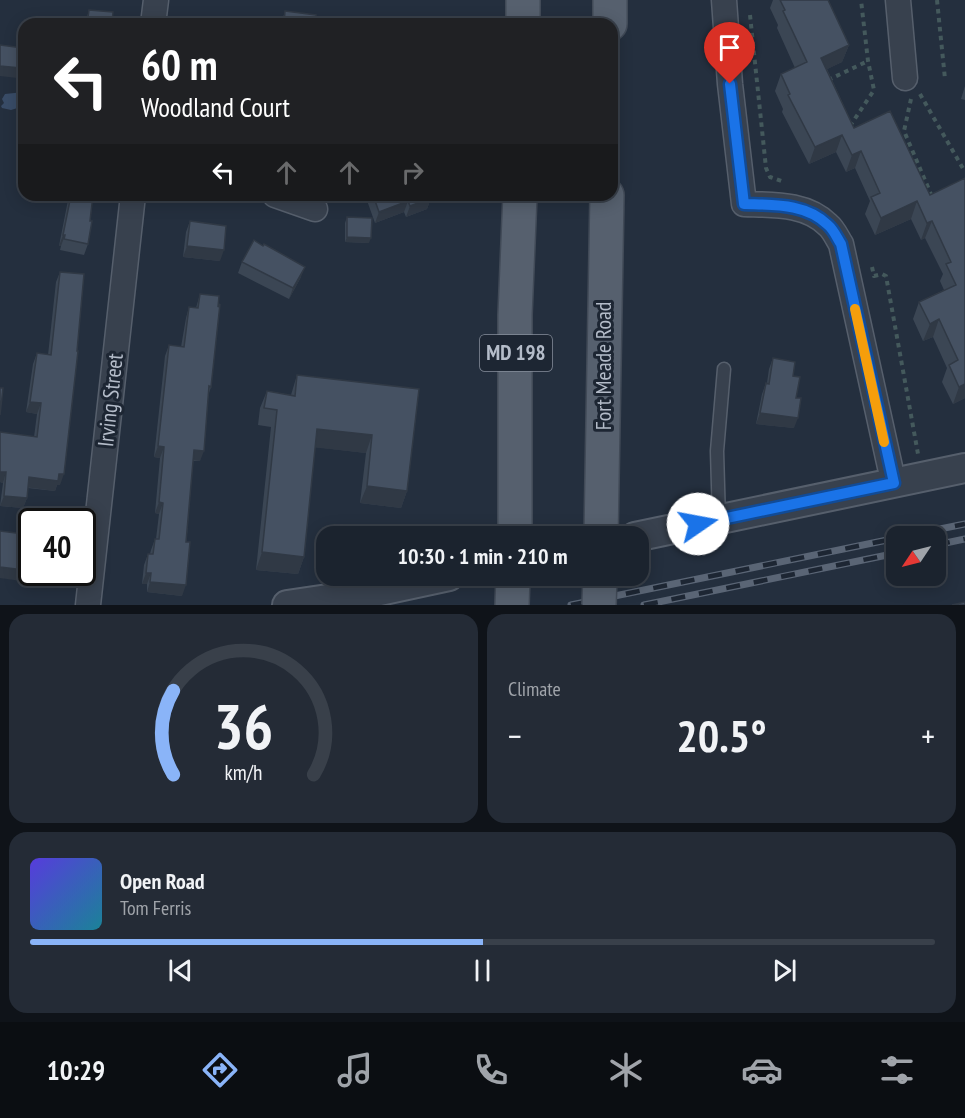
<!DOCTYPE html>
<html lang="en">
<head>
<meta charset="utf-8">
<style>
  :root { --surface:#1b232e; --page:#242b36; --text:#f1f3f6; --muted:#a0a4aa; --line:#39404a; --accent:#8ab4f8 }
  body { margin:0; font-family:"PT Sans Narrow",sans-serif; background:var(--page); color:var(--text); height:100vh; display:flex; flex-direction:column; font-size:22px; white-space:nowrap }
  * { box-sizing:border-box; margin:0 }
  p { font-size:20px; color:var(--muted) }
  .icon { flex:none; width:33px; height:33px; fill:none; stroke:currentColor; stroke-width:2; stroke-linecap:round; stroke-linejoin:round }
  .map { position:relative; height:605px; overflow:hidden }
  .sheet { display:flex; flex-direction:column; gap:9px; padding:9px; background:#0f1319; flex:1 }
  .sheet>* { flex:none }
  .banner { position:absolute; left:18px; top:18px; width:600px; height:183px; border-radius:18px; box-shadow:0 3px 15px #0003,0 0 0 2px var(--line); background:#202124; color:#fff; overflow:hidden }
  .needle { width:39px; rotate:235deg }
  .buttons { position:absolute; left:886px; top:526px; display:grid; gap:12px }
  .buttons a { display:grid; place-items:center; width:60px; height:60px; border-radius:12px; background:var(--surface); box-shadow:0 3px 15px #0003,0 0 0 2px var(--line); font-size:30px }
  .speed { position:absolute; left:18px; top:508px; display:flex; gap:12px; font-size:30px; font-weight:700; text-align:center }
  .speed>* { display:grid; place-content:center; width:78px; height:78px; border-radius:50%; background:var(--surface); box-shadow:0 3px 15px #0003,0 0 0 2px var(--line); line-height:1 }
  .speed .limit { border:3px solid #111; border-radius:9px; background:#fff; color:#111 }
  .pin { position:absolute; display:grid; place-items:center; width:51px; height:51px; color:#fff; margin:-62px -26px; border-radius:50% 50% 50% 0; rotate:-45deg; box-shadow:0 0 6px #0007 }
  .pin .icon { rotate:45deg }
  .me { position:absolute; width:66px; margin:-33px; rotate:78deg; stroke-linejoin:round; filter:drop-shadow(0 0 4px #0008) }
  .turn { display:flex; align-items:center; gap:21px; height:126px; padding:0 24px; font-size:27px }
  .turn .icon { width:78px; height:78px; stroke-width:2.5 }
  .turn b { display:block; font-size:42px; line-height:51px }
  .lanes { display:flex; align-items:center; height:57px; padding:0 24px; background:#0003; justify-content:center; gap:30px; direction:ltr }
  .lanes .off { opacity:.35 }
  .big { font-size:45px; font-weight:700; line-height:1.1 }
  .sheet .card { flex:1; display:flex; flex-direction:column; justify-content:center; gap:9px; min-width:0; padding:0 21px; border-radius:18px; background:var(--page) }
  .sheet .dial { align-items:center; gap:0 }
  .dial svg { height:156px; overflow:visible; fill:none; stroke:var(--line); stroke-width:7; stroke-linecap:round; text-anchor:middle }
  .dial text { fill:var(--text); stroke:none }
  .song { display:flex; align-items:center; gap:18px }
  .cover { width:72px; height:72px; border-radius:9px; background:linear-gradient(135deg,hsl(250 70% 55%),hsl(190 70% 35%)) }
  .played { height:6px; border-radius:3px; background:linear-gradient(90deg,var(--accent) 50%,var(--line) 50%) }
  .keys { display:flex; justify-content:space-around; direction:ltr }
  .heat { display:flex; justify-content:space-between; align-items:center; font-size:33px; direction:ltr }
  .sheet .tiles { flex:1; display:grid; gap:9px; grid-template-columns:1fr 1fr }
  .card:last-child { grid-column:span 2 }
  .trip { position:absolute; left:316px; top:526px; width:333px; height:60px; border-radius:18px; background:var(--surface); box-shadow:0 3px 15px #0003,0 0 0 2px var(--line); font-weight:700; line-height:60px; text-align:center }
  .tabs { display:flex; height:96px; justify-content:space-around; align-items:center; background:#0b0e12; color:var(--muted) }
  .tabs .icon { width:42px; height:42px }
  .tabs .on { color:var(--accent) }
  .tabs b { font-size:27px; color:var(--text) }
  .map>svg:first-child { display:block }
  .water { fill:#394c67 }
  .lines { fill:none; stroke-linecap:round; stroke-linejoin:round }
  .service-casing { stroke:#565f6c; stroke-width:15 }
  .minor-casing { stroke:#565f6c; stroke-width:27 }
  .tertiary-casing { stroke:#565f6c; stroke-width:32 }
  .primary-casing { stroke:#414a57; stroke-width:36 }
  .path { stroke:#44595c; stroke-width:4; stroke-dasharray:4.5 4.5; stroke-linecap:butt }
  .service { stroke:#38414e; stroke-width:12 }
  .minor { stroke:#38414e; stroke-width:24 }
  .tertiary { stroke:#38414e; stroke-width:28 }
  .primary { stroke:#56606e; stroke-width:33 }
  .rail-casing { stroke:#5a6575; stroke-width:7 }
  .rail { stroke:#1d2633; stroke-width:4.5; stroke-dasharray:14; stroke-linecap:butt }
  .primary-bridge-casing { stroke:#414a57; stroke-width:36; stroke-linecap:butt }
  .primary-bridge { stroke:#56606e; stroke-width:33 }
  .wall { fill:#3b4654 }
  .shaded-wall { fill:#303945 }
  .building { fill:#455162; stroke:#303945; stroke-width:1.5 }
  .route-casing { stroke:#114b97; stroke-width:15 }
  .route { stroke:#1a73e8; stroke-width:10 }
  .slow { stroke:#f59e0b; stroke-width:10 }
  .labels { text-anchor:middle; stroke-width:6; stroke-linejoin:round; paint-order:stroke }
  .shield { fill:#1d2633; stroke:#878f9c; stroke-width:1.5 }
  .shield-label { font-size:21px; font-weight:bold; fill:#b4bcc9 }
  .street-label { font-size:22px; fill:#b4bcc9; stroke:#1d2633 }
</style>
</head>
<body>
<div class="map">
<svg width="965" height="605" viewBox="0 0 965 605">
  <rect width="100%" height="100%" fill="#242f3e"/>
  <path class="water" d="M24 92V106L11 110 2 108 1 106 4 103 2 99 5 94Z"/>
  <g class="lines">
    <g class="service-casing">
      <path id="service" d="M719 520 717 451 724 369"/>
    </g>
    <g class="minor-casing">
      <path id="minor" d="M724 0 730 84 744 204C773 205 806 203 828 225 834 230 837 238 841 244L890 467
        M898 0 905 78
        M153 24 156 0
        M275 195 315 209
        M88 605 133 195"/>
    </g>
    <g class="tertiary-casing">
      <path id="tertiary" d="M635 537 965 468
        M287 605 375 592 449 576"/>
    </g>
    <g class="primary-casing">
      <path id="primary" d="M523 24V0
        M610 24V0
        M515 537V315L520 195
        M601 537 607 195
        M512 605 513 576"/>
    </g>
    <path class="path" d="M937 0 945 79
      M750 15 766 168 770 177 784 182
      M828 80 868 61
      M920 94 965 172
      M911 99 904 131 933 199
      M850 126 874 90 868 61 861 0
      M872 267 874 276 882 274 886 276 918 454"/>
    <use href="#service" class="service"/>
    <use href="#minor" class="minor"/>
    <use href="#tertiary" class="tertiary"/>
    <use href="#primary" class="primary"/>
    <g class="rail-casing">
      <path id="rail" d="M900 537 965 524
        M936 545 965 539
        M571 605 897 538
        M644 605 897 553"/>
    </g>
    <use href="#rail" class="rail"/>
    <g class="primary-bridge-casing">
      <path id="primary-bridge" d="M599 605 600 576"/>
    </g>
    <use href="#primary-bridge" class="primary-bridge"/>
  </g>
  <path class="wall" d="M773 0H828L849 45 842 62 827 69 854 128 930 195 965 178V398L953 404 942 382 947 368 933 337 923 341 913 319 919 302 944 290 940 281 943 274 925 238 921 240 911 219 875 235 865 214 870 201 855 168 846 172 836 152 809 164 782 112 783 109 775 91 781 74 795 68 777 28 778 25 770 8Z
    M89 10 112 24H85Z
    M285 11 316 24H281Z
    M965 86V100L961 99Z
    M69 195H93L88 244 84 255 60 250 61 246H59Z
    M365 195H429L431 198 427 209 406 217 404 212 375 223Z
    M347 217 369 243 345 242V223Z
    M190 221 220 261 183 257 186 232Z
    M263 246 301 277 289 299 238 273 242 262Z
    M60 272V485H57L55 491 28 488 27 498 23 508 0 506 3 483 0 482V432L34 437 37 414 26 412 33 364 37 353 48 355 56 282Z
    M200 294 211 387 208 396 200 461H193L182 596 147 592V584H142L144 565 148 554H150L151 550 155 539H156L159 514 155 513 160 458 154 457 165 356 169 345 181 347 186 318 189 307 196 308Z
    M773 358 793 376 796 398 794 428 756 424 762 394 766 383H767L769 369Z
    M297 375 419 389 407 491 401 508 360 503 366 453 315 447 304 557 298 574 256 570 271 427 258 425 260 408 267 391 291 395Z"/>
  <path class="shaded-wall" d="M849 45 842 62 815 75 821 58Z
    M0 66 21 68 17 78 0 76Z
    M842 135 836 152 809 164 815 147Z
    M861 151 855 168 846 172 852 155Z
    M431 198 427 209 406 217 410 206Z
    M408 201 404 212 375 223 379 212Z
    M917 201 911 219 875 235 881 218Z
    M932 221 925 238 921 240 927 223Z
    M63 235H65L61 246H59Z
    M347 237 371 238 369 243 345 242Z
    M187 246 224 250 220 261 183 257Z
    M305 267 301 277 289 299 293 288Z
    M939 319 933 337 923 341 930 324Z
    M965 384V398L953 404 959 387Z
    M30 402 41 403 37 414 26 412Z
    M760 413 798 418 794 428 756 424Z
    M317 429 372 435 366 453 311 447Z
    M158 446 164 447 160 458 154 457Z
    M194 450 204 451 200 461 191 460Z
    M0 472H6L3 483 0 482Z
    M59 474H64L60 485H57L55 491 25 487 29 477Z
    M367 486 407 491 401 508 360 503Z
    M4 496 27 498 23 508 0 506Z
    M159 502 163 503 159 514 155 513Z
    M262 552 304 557 298 574 256 570Z
    M0 567 32 571V572L28 582 0 578Z
    M146 573H151L147 584H142Z
    M150 582 186 585 182 596 147 592Z"/>
  <path class="building" d="M780 0H828L849 45 821 58 854 128 890 111 930 195 965 178V384L959 387 949 365 958 360 939 319 930 324 919 302 956 285 946 264 951 262 932 221 927 223 917 201 881 218 871 197 880 193 861 151 852 155 842 135 815 147 788 95 790 94 781 74 807 62 783 11 785 10Z
    M89 10 113 12 112 24H87Z
    M285 11 316 15V24H284Z
    M0 45 23 48 21 68 0 66Z
    M71 195H93L90 221H92L88 244 64 239 65 235H63Z
    M373 195H429L431 198 410 206 408 201 379 212Z
    M347 217 372 218 371 238 347 237Z
    M190 221 226 226 224 250 187 246Z
    M254 240 263 246 264 244 305 267 293 288 242 262Z
    M60 272 84 274 77 351H78L64 474H59L58 481 29 477 27 498 4 496 6 472H0V432L37 437 41 403 30 402 37 353 51 355Z
    M200 294 219 296 218 307 220 304 211 387 209 386 204 451 194 450 186 542H190L186 585 150 582 151 573H146L148 554H153L155 539H159L163 503 159 502 164 447 158 446 169 345 184 347 189 307 198 308Z
    M773 358 795 362 793 376 800 377 796 398H801L798 418 760 413 766 383 769 384Z
    M297 375 419 389 407 491 367 486 372 435 317 429 304 557 262 552 277 410 264 408 267 391 295 396Z
    M0 388H3L0 415Z
    M0 531 32 535V571L0 567Z
    M965 602V605H952Z"/>
  <g class="lines">
    <g class="route-casing">
      <path id="route" d="M698 524 894 483 841 244C837 238 834 230 828 225 806 203 773 205 744 204L730 84"/>
    </g>
    <use href="#route" class="route"/>
    <path class="slow" d="M855 309 884 442"/>
  </g>
  <g class="labels">
    <rect class="shield" x="480" y="335" width="72" height="36" rx="4.5"/>
    <g class="shield-label">
      <text x="516" y="360">MD 198</text>
    </g>
    <g class="street-label">
      <text transform="translate(603 366) rotate(-90)" y="8">Fort Meade Road</text>
      <text transform="translate(110 400) rotate(-84)" y="8">Irving Street</text>
    </g>
  </g>
</svg>
<div class="buttons">
<a><svg class="needle" viewBox="-14 -14 28 28"><path d="M0-13l5 13h-10z" fill="#e53935"/><path d="M0 13l5-13h-10z" fill="#a0a4aa"/></svg></a>
</div>
<div class="speed"><div class="limit">40</div></div>
<div class="pin" style="left:730px;top:84px;background:#d93025"><svg class="icon" aria-label="arrive" viewBox="0 0 24 24"><path d="M6 21V4h12l-3 4 3 4H6"/></svg></div>
<svg class="me" style="left:698px;top:524px" viewBox="-20 -20 40 40"><circle r="19" fill="#fff"/><path d="M0-13L10 11 0 6-10 11z" fill="#1a73e8"/></svg>
<div class="trip">10:30 · 1 min · 210 m</div>
<div class="banner">
<div class="turn"><svg class="icon" aria-label="left" viewBox="0 0 24 24"><path d="M17 20v-9H6M10 6l-5 5 5 5"/></svg><div><b>60 m</b>Woodland Court</div></div>
<div class="lanes"><svg class="icon" aria-label="left" viewBox="0 0 24 24"><path d="M17 20v-9H6M10 6l-5 5 5 5"/></svg><svg class="icon off" aria-label="ahead" viewBox="0 0 24 24"><path d="M12 20V5M6 11l6-6 6 6"/></svg><svg class="icon off" aria-label="ahead" viewBox="0 0 24 24"><path d="M12 20V5M6 11l6-6 6 6"/></svg><svg class="icon off" aria-label="right" viewBox="0 0 24 24"><path d="M7 20v-9h11M14 6l5 5-5 5"/></svg></div>
</div>
</div>
<section class="sheet">
<div class="tiles">
<div class="card dial"><svg viewBox="0 0 100 80">
<path d="M14 69A42 42 0 1 1 86 69"/>
<path d="M14 69A42 42 0 0 1 14 26" stroke="#8ab4f8"/>
<text x="50" y="56" font-size="32" font-weight="700">36</text>
<text x="50" y="72" font-size="11">km/h</text>
</svg></div>
<div class="card"><p>Climate</p>
<div class="heat"><a>−</a><b class="big">20.5°</b><a>+</a></div>
</div>
<div class="card">
<div class="song"><i class="cover"></i><div><b>Open Road</b><p>Tom Ferris</p></div></div>
<div class="played"></div>
<div class="keys"><svg class="icon" aria-label="previous" viewBox="0 0 24 24"><path d="M18 5L8 12l10 7zM5 5v14"/></svg><svg class="icon" aria-label="pause" viewBox="0 0 24 24"><path d="M8 5v14M16 5v14"/></svg><svg class="icon" aria-label="next" viewBox="0 0 24 24"><path d="M6 5l10 7-10 7zM19 5v14"/></svg></div>
</div>
</div>
</section>
<nav class="tabs">
<b>10:29</b>
<svg class="icon on" aria-label="directions" viewBox="0 0 24 24"><path d="M12 3l9 9-9 9-9-9zM9 14v-3h6M13 9l2 2-2 2"/></svg>
<svg class="icon" aria-label="music" viewBox="0 0 24 24"><path d="M9 18V5l10-2v13"/><circle cx="6" cy="18" r="3"/><circle cx="16" cy="16" r="3"/></svg>
<svg class="icon" aria-label="phone" viewBox="0 0 24 24"><path d="M5 4h4l2 5-3 2q2 4 5 5l2-3 5 2v4C11 20 4 13 5 4z"/></svg>
<svg class="icon" aria-label="climate" viewBox="0 0 24 24"><path d="M12 3v18M4 7l16 10M4 17L20 7"/></svg>
<svg class="icon" aria-label="car" viewBox="0 0 24 24"><path d="M5 17H2v-5l4-1 3-4h7l3 4 3 1v5h-3M9 17h6M6 11h13"/><circle cx="7" cy="17" r="2"/><circle cx="17" cy="17" r="2"/></svg>
<svg class="icon" aria-label="filters" viewBox="0 0 24 24"><path d="M4 7h16M4 17h16"/><circle cx="9" cy="7" r="2"/><circle cx="15" cy="17" r="2"/></svg>
</nav>
</body>
</html>
